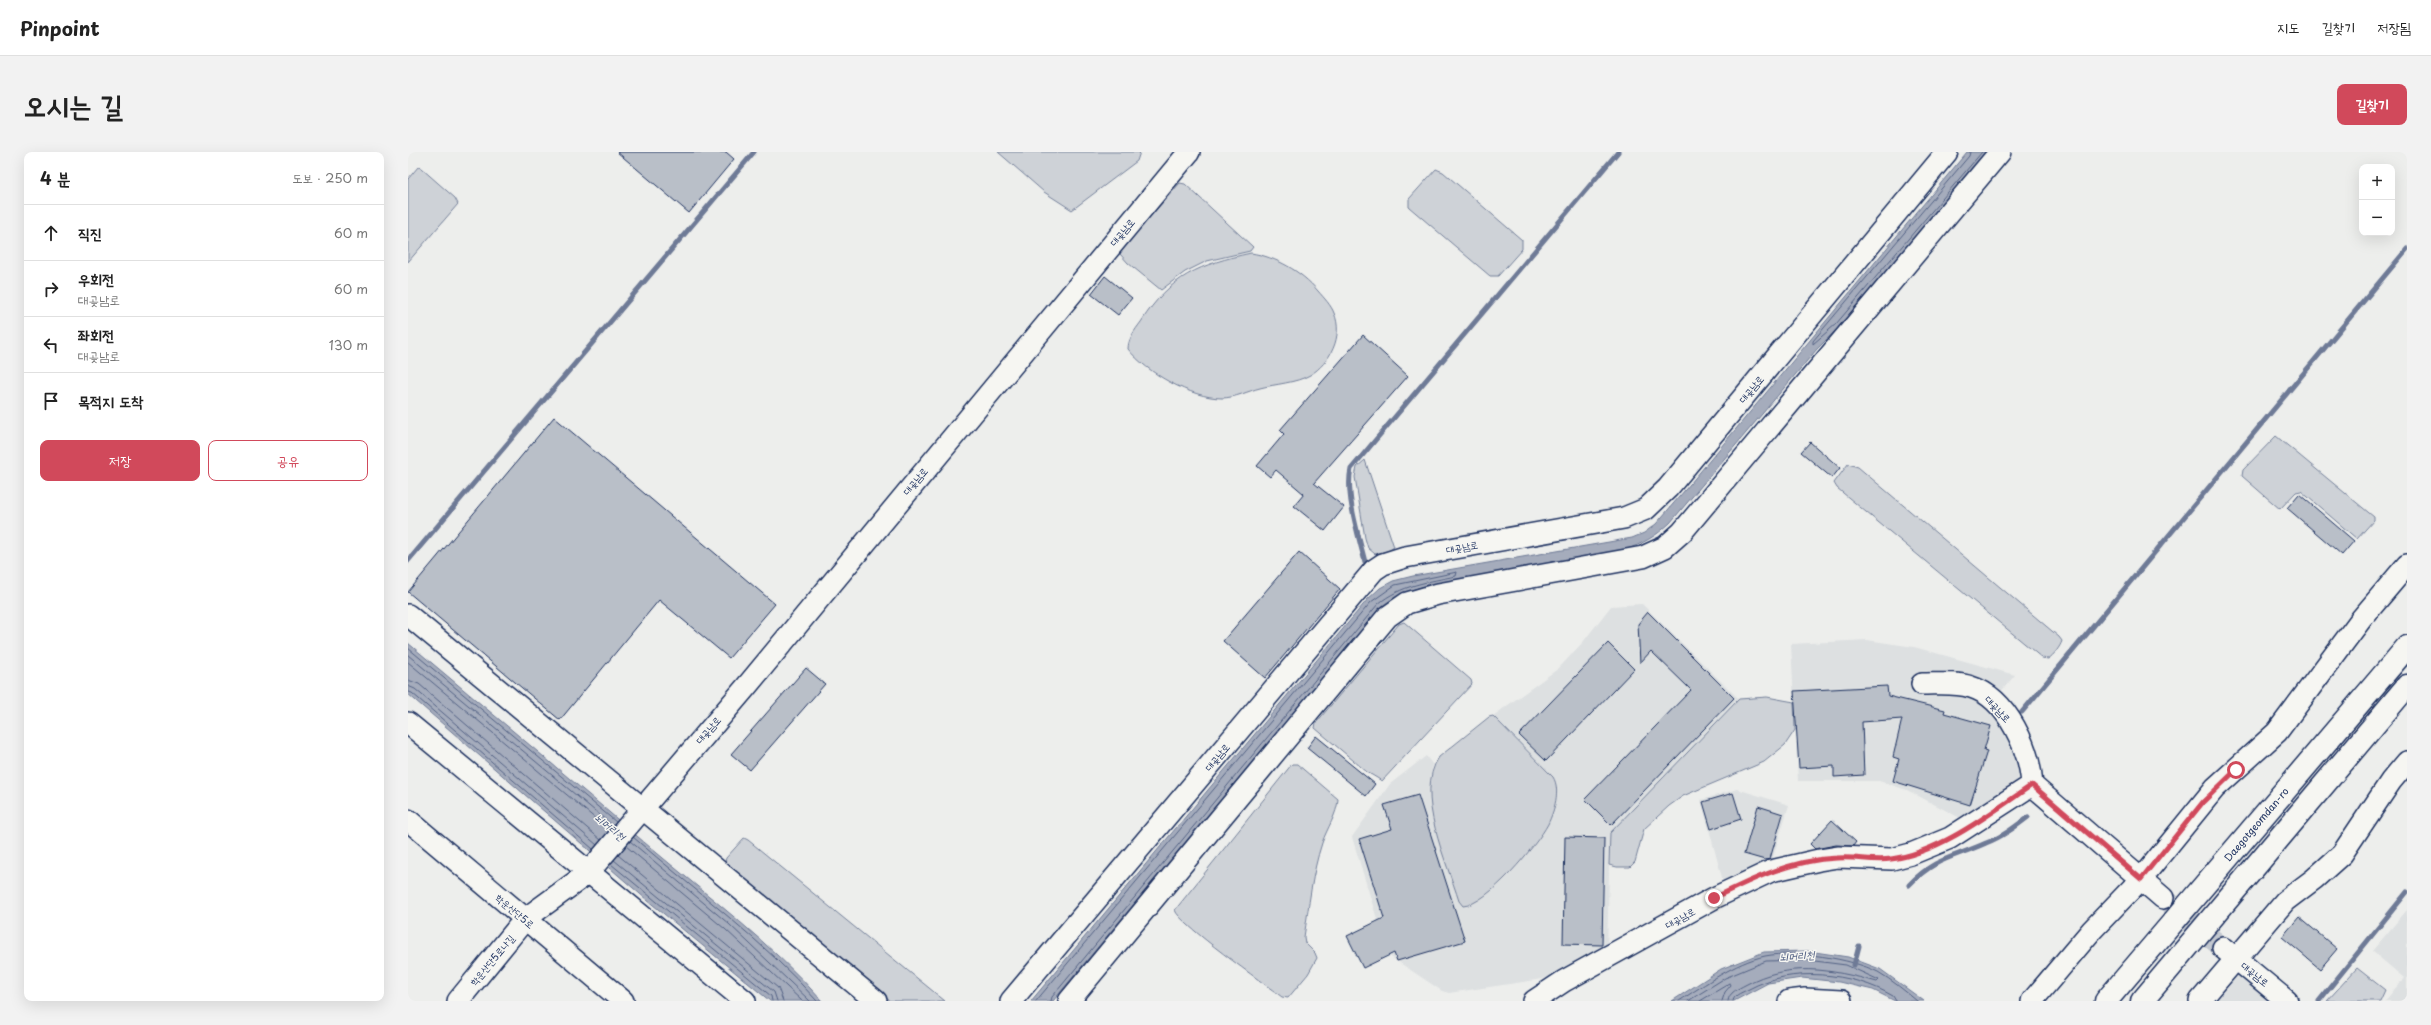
<!DOCTYPE html>
<html lang="ko">
<head>
<meta charset="utf-8">
<style>
	:root { --surface:#fff; --page:#f2f2f2; --text:#222; --muted:#767676; --line:#e0e0e0; --accent:#d1495b }
	body { margin:0; font-family:"Playpen Sans","Poor Story",sans-serif; background:var(--page); color:var(--text) }
	.controls { position:absolute; right:12px; top:12px; display:grid; overflow:hidden; border-radius:8px; box-shadow:0 4px 16px #0002 }
	.controls button { width:36px; height:36px; display:grid; place-items:center; padding:0; border:0; border-bottom:1px solid var(--line); background:var(--surface); color:var(--text); font:20px sans-serif }
	.stop { position:absolute; width:12px; height:12px; margin:-9px; border:3px solid #d1495b; border-radius:50%; background:#fff }
	.stop.end { background:#d1495b; border-color:#fff; box-shadow:0 1px 4px #0008 }
	.list { margin:0; padding:0; list-style:none }
	h2 { display:flex; justify-content:space-between; align-items:center; height:52px; margin:0; padding:0 16px; font-size:17px }
	h2 small { font-size:13px; font-weight:400; color:var(--muted) }
	.list li { display:grid; grid-template-columns:26px 1fr auto; gap:12px; align-items:center; box-sizing:border-box; height:56px; padding:0 16px; border-top:1px solid var(--line) }
	.list b { display:block; font-size:15px; white-space:nowrap }
	.list p { margin:0; font-size:13px; white-space:nowrap; color:var(--muted) }
	.list em { font-size:13px; font-style:normal; color:var(--muted) }
	.actions { display:flex; gap:8px; padding:12px 16px }
	.actions a { flex:1; padding:9px 0; border:1px solid var(--accent); border-radius:8px; text-align:center; font-size:14px; color:var(--accent) }
	.actions .main { background:var(--accent); color:#fff }
	.icon { flex:none; width:22px; height:22px; fill:none; stroke:currentColor; stroke-width:2; stroke-linecap:round; stroke-linejoin:round }
	.map { position:relative; flex:none; width:1999px; height:849px; overflow:hidden; border-radius:8px }
	header { display:flex; align-items:center; gap:24px; box-sizing:border-box; height:56px; padding:0 20px; background:var(--surface); border-bottom:1px solid var(--line) }
	header strong { font-size:19px }
	nav { display:flex; gap:22px; margin-inline-start:auto; font-size:14px }
	.intro { display:flex; align-items:center; justify-content:space-between; box-sizing:border-box; height:96px; padding:0 24px }
	h1 { margin:0; font-size:28px }
	.button { padding:10px 18px; border-radius:8px; background:var(--accent); color:#fff; font-size:14px; font-weight:700 }
	main { display:flex; gap:24px; padding:0 24px }
	aside { flex:1; background:var(--surface); border-radius:8px; box-shadow:0 4px 16px #0002 }
	.map>svg:first-child { display:block }
	.built { fill:#dde0e1 }
	.green { fill:#ced2d7; stroke:#74809a }
	.water { fill:#a5acbc; stroke:#6e7a96 }
	.lines { fill:none; stroke-linecap:round; stroke-linejoin:round }
	.shore { stroke:#526184; stroke-width:1 }
	.stream { stroke:#6e7a96; stroke-width:5 }
	.building { fill:#b9bfc8; stroke:#1b2f5e }
	.minor-tunnel { stroke:#c3c8d0; stroke-width:21; stroke-dasharray:21 10; stroke-linecap:butt }
	.minor-casing { stroke:#1b2f5e; stroke-width:24 }
	.major-casing { stroke:#1b2f5e; stroke-width:25 }
	.minor { stroke:#f6f6f2; stroke-width:21 }
	.major { stroke:#f6f6f2; stroke-width:22 }
	.route { stroke:#d1495b; stroke-width:5 }
	.labels { text-anchor:middle; stroke-width:3; stroke-linejoin:round; paint-order:stroke }
	.street-label { font-size:10px; fill:#1b2f5e; stroke:#f6f6f2 }
	.water-label { font-size:11px; font-style:italic; fill:#44547a; stroke:#f6f6f2 }
</style>
</head>
<body>
<header>
<strong>Pinpoint</strong>
<nav><a>지도</a><a>길찾기</a><a>저장됨</a></nav>
</header>
<div class="intro"><h1>오시는 길</h1><a class="button">길찾기</a></div>
<main>
<aside>
<h2>4 분<small>도보 · 250 m</small></h2>
<ul class="list">
<li><svg class="icon" aria-label="ahead" viewBox="0 0 24 24"><path d="M12 20V5M6 11l6-6 6 6"/></svg><div><b>직진</b></div><em>60 m</em></li>
<li><svg class="icon" aria-label="right" viewBox="0 0 24 24"><path d="M7 20v-9h11M14 6l5 5-5 5"/></svg><div><b>우회전</b><p>대곶남로</p></div><em>60 m</em></li>
<li><svg class="icon" aria-label="left" viewBox="0 0 24 24"><path d="M17 20v-9H6M10 6l-5 5 5 5"/></svg><div><b>좌회전</b><p>대곶남로</p></div><em>130 m</em></li>
<li><svg class="icon" aria-label="arrive" viewBox="0 0 24 24"><path d="M6 21V4h12l-3 4 3 4H6"/></svg><div><b>목적지 도착</b></div></li>
</ul>
<div class="actions"><a class="main">저장</a><a>공유</a></div>
</aside>
<div class="map">
<svg width="1999" height="849" viewBox="0 0 1999 849">
	<rect width="100%" height="100%" fill="#edeeec"/>
	<filter id="ink" filterUnits="userSpaceOnUse"><feTurbulence type="fractalNoise" baseFrequency=".025" numOctaves="2"/><feDisplacementMap in="SourceGraphic" scale="8" xChannelSelector="R" yChannelSelector="G"/><feConvolveMatrix kernelMatrix="1 2 1 2 8 2 1 2 1" color-interpolation-filters="sRGB"/></filter>
	<g filter="url(#ink)">
		<path class="built" d="M1234,452L1331,547L1202,681L1199,800L1160,820L1134,827L1041,841L1034,839L980,803L944,685L982,632L1018,604L1025,613L1022,630L1041,717L1051,749L1140,672L1149,638L1145,625L1085,564L1151,516L1175,490L1203,454Z
			M1459,488L1506,495L1607,523L1580,555L1591,565L1615,615L1605,640L1556,668L1499,638L1471,629H1390L1383,492Z
			M1329,637L1381,653L1363,712L1316,733L1293,648Z
			M1999,758V849H1977L1996,826L1964,799Z
			M1828,821L1835,822L1868,849H1804Z"/>
		<path class="green" d="M590,0H732L729,9L664,58L636,40Z
			M10,15L13,16L47,46L50,52L0,110V27Z
			M1028,17L1035,20L1114,88V97L1090,124H1082L1001,55V47Z
			M772,31L777,32L845,95L842,99L799,109L777,120L753,138L720,111L712,102L715,95Z
			M843,101C868,105 893,119 910,139C916,146 923,153 926,161C936,184 922,211 902,223C888,231 867,232 852,236C840,239 827,246 814,246C783,246 739,221 720,197C720,187 727,178 733,170C762,124 792,112 843,101Z
			M1868,284L1966,365V368L1949,387L1893,339L1888,340L1872,357L1834,324L1835,318Z
			M957,308L986,395L980,399L967,402L960,396L957,386L947,325L949,315Z
			M1440,312L1450,315L1651,485L1654,489C1652,495 1646,503 1640,507L1634,506L1429,336L1426,331Z
			M996,470L1063,528L1064,532L974,629L959,620L907,576L908,571L991,472Z
			M1359,545L1386,550L1387,578L1377,593L1356,610L1275,644L1261,654L1236,677L1227,710L1222,715H1209L1201,713L1202,681L1331,547Z
			M1085,564L1145,625C1153,638 1146,659 1140,672C1129,693 1079,753 1055,754L1051,749C1039,710 1006,642 1031,605L1081,565Z
			M884,612H889L930,647C929,663 919,676 914,691C904,721 901,754 896,785L897,791L907,801L909,806L900,822L880,846L874,845C857,832 771,772 767,758Z
			M336,686L340,688L537,849H482L472,841L319,714L317,710L318,706Z
			M1949,816L1977,838L1972,849H1919Z"/>
		<path class="water" d="M1559,0H1579L1431,175L1409,197L1262,371C1248,384 1235,392 1216,398C1166,410 1114,415 1064,425C1032,431 998,434 973,455L645,849H623L960,447L972,436L985,429L1005,424L1224,386L1236,381L1248,372L1277,338Z
			M0,491C81,559 163,627 243,696C301,745 364,792 414,849H362L239,748L0,542Z
			M1400,799L1440,805L1472,817L1516,849H1487L1465,838L1431,830L1394,826L1360,831L1326,849H1264L1313,817L1356,800Z"/>
		<g class="lines">
			<path class="shore" d="M1562,0L1561,4L1405,189V192L1428,172L1574,0
				M0,496L208,670
				M0,503L205,674
				M0,510L201,678
				M0,528L11,532L193,688
				M0,534L7,537L189,693
				M0,540L4,541L185,697
				M225,685C287,739 355,788 409,849
				M222,689L321,772L402,849
				M218,694L317,777L394,849
				M210,703L370,836L375,849
				M206,708L366,840L369,849
				M203,712L363,844L364,849
				M628,849L963,450L987,433L1049,420L1048,424C1020,430 993,433 970,452L644,845L643,849
				M1271,849C1298,832 1326,811 1357,804C1388,798 1442,806 1470,820C1484,828 1497,839 1509,849
				M1280,849L1317,826L1358,809L1399,808L1438,813L1471,828L1469,830C1422,817 1381,809 1337,833C1330,837 1321,840 1320,849
				M1292,849L1322,831L1323,833L1317,840L1314,849
				M1325,849C1326,842 1336,840 1341,837C1383,814 1444,820 1485,844L1488,849"/>
			<path class="stream" d="M0,409L346,0
				M957,410C951,385 937,342 943,317L1210,0
				M1614,560L1999,97
				M1501,733C1528,705 1545,706 1578,691C1594,685 1607,675 1620,665
				M1446,813L1451,794
				M1911,849L1999,740"/>
		</g>
		<path class="building" d="M209,0H318L326,7L281,61Z
			M697,124L724,146L710,163L683,142Z
			M955,183L1000,224L906,331L936,355L917,379L886,354L896,342L868,318L862,325L849,314L876,282L872,278Z
			M146,265L367,452L321,506L251,448L152,568L0,440Z
			M1402,290L1432,316L1424,326L1393,300Z
			M1891,342L1946,389L1934,403L1879,356Z
			M891,400L932,437L857,526L815,489Z
			M1240,460L1326,546L1203,673L1177,647L1283,538L1243,499L1232,511L1230,472Z
			M1200,491L1226,517L1138,609L1111,583Z
			M398,516L417,532L342,618L323,602Z
			M1479,534L1480,544L1537,558L1536,561L1583,574L1576,598L1579,599L1562,653L1485,629L1491,607L1485,605L1494,567L1454,570L1456,623L1426,625V614L1391,616L1386,539Z
			M908,584L967,632L958,644L899,596Z
			M1325,641L1333,667L1303,677L1295,650Z
			M1010,643L1057,789L989,809L986,801L955,816L939,784L976,766L951,687L984,677L976,653Z
			M1350,654L1375,662L1362,707L1357,708L1336,702Z
			M1424,668L1448,690L1445,694L1428,693L1407,697L1402,692Z
			M1157,685L1196,686L1194,793L1155,792Z
			M1891,765L1929,797L1912,817L1874,785Z"/>
		<g class="lines">
			<path class="minor-tunnel" d="M1755,746L1815,796"/>
			<defs>
				<path id="minor" d="M0,463L468,849
					M1514,532C1530,532 1548,530 1563,535C1600,546 1622,599 1624,633L1755,746
					M0,571L337,849
					M0,668L215,849
					M1815,796L1879,849
					M50,849L117,767L180,721L338,535L781,0
					M603,849L966,418L975,412L997,405L1216,366L1238,357L1260,336L1539,0
					M661,849L979,465L999,451L1030,442L1235,405L1257,395L1274,380L1592,0
					M1126,849L1156,829L1306,746L1363,719L1411,708L1430,705L1484,707L1503,702L1542,686L1624,633
					M1381,849L1397,847L1433,849
					M1624,849L1684,778L1733,727L1807,636L1869,580L1954,466L1999,413
					M1792,849L1877,749L1906,727L1934,702L1983,629L1999,610"/>
				<g id="major">
					<path id="s1" d="M1698,849L1999,495"/>
					<path d="M1734,849L1999,534"/>
				</g>
			</defs>
			<use href="#minor" class="minor-casing"/>
			<use href="#major" class="major-casing"/>
			<use href="#minor" class="minor"/>
			<use href="#major" class="major"/>
		</g>
	</g>
	<g class="lines" filter="url(#ink)">
		<path class="route" d="M1306,746C1346,726 1384,708 1429,706C1447,704 1465,710 1483,707C1532,701 1584,660 1624,633L1733,727L1795,650L1828,618"/>
	</g>
	<g class="labels">
		<g class="street-label">
			<text transform="translate(714 80) rotate(-50)" y="4">대곶남로</text>
			<text transform="translate(1343 237) rotate(-50)" y="4">대곶남로</text>
			<text transform="translate(507 329) rotate(-50)" y="4">대곶남로</text>
			<text transform="translate(1054 395) rotate(-10)" y="4">대곶남로</text>
			<text transform="translate(1590 557) rotate(47)" y="4">대곶남로</text>
			<text transform="translate(300 578) rotate(-49)" y="4">대곶남로</text>
			<text transform="translate(809 605) rotate(-50)" y="4">대곶남로</text>
			<text dy="4" stroke="none"><textPath href="#s1" startOffset="232">Daegotgeomdan-ro</textPath></text>
			<text transform="translate(107 759) rotate(40)" y="4">학운산단5로</text>
			<text transform="translate(1272 766) rotate(-29)" y="4">대곶남로</text>
			<text transform="translate(84 808) rotate(-50)" y="4">학운산단5로나길</text>
			<text transform="translate(1847 822) rotate(39)" y="4">대곶남로</text>
		</g>
		<g class="water-label">
			<text transform="translate(202 675) rotate(40)" y="4">뇌머리천</text>
			<text transform="translate(1389 804) rotate(-4)" y="4">뇌머리천</text>
		</g>
	</g>
</svg>
<div class="controls">
<button>+</button>
<button>−</button>
</div>
<div class="stop" style="left:1828px;top:618px"></div>
<div class="stop end" style="left:1306px;top:746px"></div>
</div>
</main>
</body>
</html>
